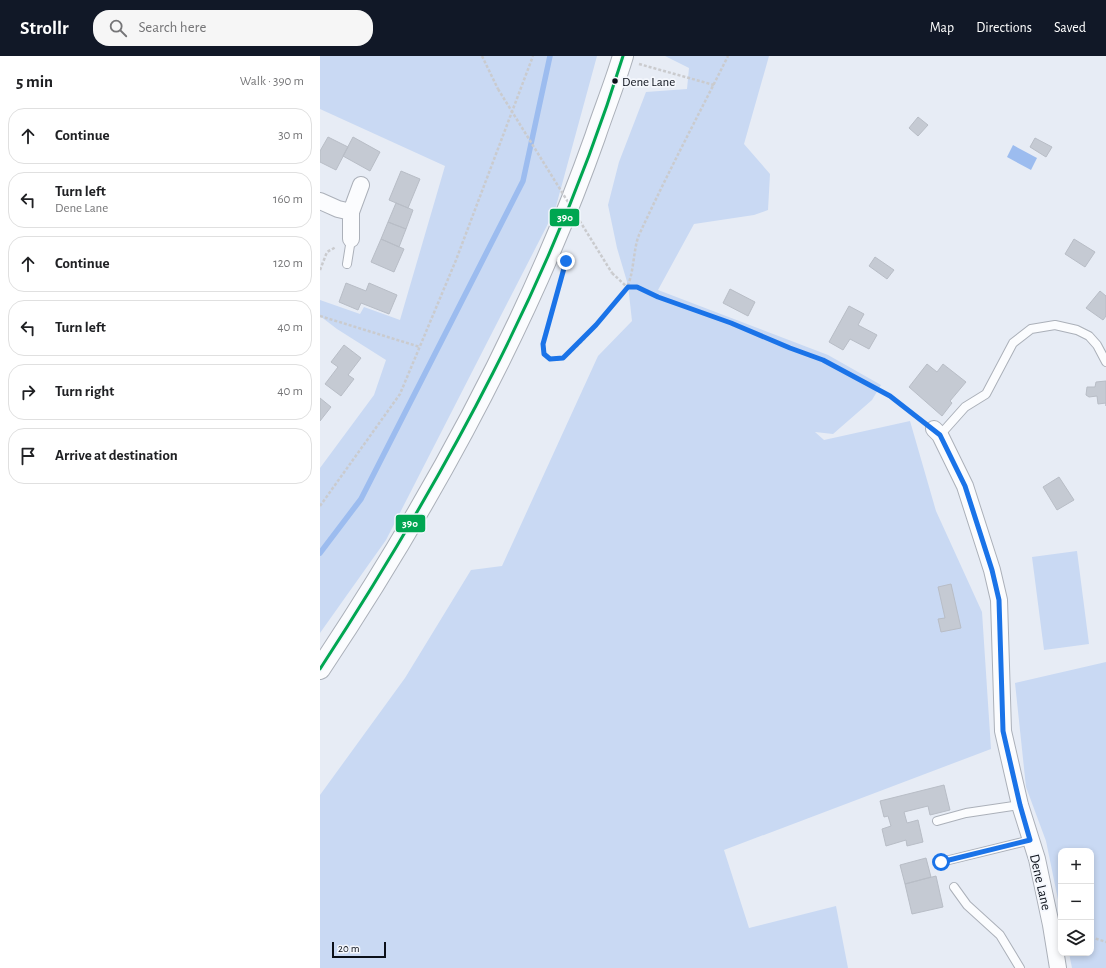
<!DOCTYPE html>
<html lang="en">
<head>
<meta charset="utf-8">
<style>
	:root { --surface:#fff; --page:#f6f6f6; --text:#202124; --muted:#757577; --line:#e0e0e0; --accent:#111827 }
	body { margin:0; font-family:"Alegreya Sans",sans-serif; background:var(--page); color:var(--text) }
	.controls { position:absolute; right:12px; bottom:12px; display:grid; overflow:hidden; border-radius:8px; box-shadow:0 2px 6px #0003 }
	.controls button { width:36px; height:36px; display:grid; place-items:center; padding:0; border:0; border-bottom:1px solid var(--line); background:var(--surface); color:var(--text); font:20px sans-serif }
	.scale { position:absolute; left:12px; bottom:10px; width:54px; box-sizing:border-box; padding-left:4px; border:2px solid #0b1019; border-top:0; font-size:11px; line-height:14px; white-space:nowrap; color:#0b1019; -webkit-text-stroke:3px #f4f7fd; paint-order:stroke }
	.stop { position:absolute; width:12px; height:12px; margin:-9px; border:3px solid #1a73e8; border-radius:50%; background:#fff }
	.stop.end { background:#1a73e8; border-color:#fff; box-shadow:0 1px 4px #0008 }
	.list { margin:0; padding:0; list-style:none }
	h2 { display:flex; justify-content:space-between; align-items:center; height:52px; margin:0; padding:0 16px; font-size:17px }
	h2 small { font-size:13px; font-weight:400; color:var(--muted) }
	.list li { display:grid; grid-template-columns:26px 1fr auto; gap:12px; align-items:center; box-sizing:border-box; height:56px; margin:0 8px 8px; padding:0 8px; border:1px solid var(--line); border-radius:16px }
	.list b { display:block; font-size:15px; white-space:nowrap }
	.list p { margin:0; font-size:13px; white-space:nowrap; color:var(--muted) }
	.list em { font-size:13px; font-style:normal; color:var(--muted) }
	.icon { flex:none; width:22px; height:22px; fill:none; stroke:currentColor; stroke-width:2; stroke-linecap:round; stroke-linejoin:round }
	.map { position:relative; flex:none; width:786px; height:912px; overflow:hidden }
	header { display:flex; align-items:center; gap:24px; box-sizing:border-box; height:56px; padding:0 20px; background:var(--accent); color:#fff }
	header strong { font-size:19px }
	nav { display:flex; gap:22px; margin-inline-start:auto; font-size:14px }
	.search { width:280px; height:36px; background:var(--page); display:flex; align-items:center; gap:10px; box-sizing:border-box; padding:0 14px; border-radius:16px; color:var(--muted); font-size:15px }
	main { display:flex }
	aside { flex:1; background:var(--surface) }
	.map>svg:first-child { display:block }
	.green { fill:#c9d9f3 }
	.water { fill:#9cbcef }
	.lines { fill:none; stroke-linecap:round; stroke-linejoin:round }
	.stream { stroke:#9cbcef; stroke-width:5.5 }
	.building { fill:#c5cad3; stroke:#b8bdc6 }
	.service-casing { stroke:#abb0b9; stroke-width:10 }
	.minor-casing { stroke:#abb0b9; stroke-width:18 }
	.tertiary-casing { stroke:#abb0b9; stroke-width:22 }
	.path { stroke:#cacbce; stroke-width:2.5; stroke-dasharray:3 2; stroke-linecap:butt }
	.service { stroke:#fbfcfe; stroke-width:8 }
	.minor { stroke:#fbfcfe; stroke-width:16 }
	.tertiary { stroke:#fbfcfe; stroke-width:20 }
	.path-bridge { stroke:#cacbce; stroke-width:2.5; stroke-dasharray:3 2; stroke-linecap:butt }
	.bus-1-casing { stroke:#f4f7fd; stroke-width:6 }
	.bus-1 { stroke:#00a651; stroke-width:3 }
	.route { stroke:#1a73e8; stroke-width:5 }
	.bus-dot { fill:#0b1019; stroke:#f4f7fd; stroke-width:1.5 }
	.labels { text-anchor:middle; stroke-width:3.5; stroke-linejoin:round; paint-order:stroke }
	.bus-label { font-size:13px; fill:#0b1019; stroke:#f4f7fd; text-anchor:start }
	.street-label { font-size:14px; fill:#0b1019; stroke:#f4f7fd }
	.line-badge { stroke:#f4f7fd; stroke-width:1.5 }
	.badge-label { font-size:11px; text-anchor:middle; font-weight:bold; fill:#fff }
</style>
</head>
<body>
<header>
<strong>Strollr</strong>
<div class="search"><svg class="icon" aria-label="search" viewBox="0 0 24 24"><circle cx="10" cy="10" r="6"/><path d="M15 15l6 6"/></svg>Search here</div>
<nav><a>Map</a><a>Directions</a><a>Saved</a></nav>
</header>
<main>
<aside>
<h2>5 min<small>Walk · 390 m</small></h2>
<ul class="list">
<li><svg class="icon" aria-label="ahead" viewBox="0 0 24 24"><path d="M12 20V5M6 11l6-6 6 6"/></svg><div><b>Continue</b></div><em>30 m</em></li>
<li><svg class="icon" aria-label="left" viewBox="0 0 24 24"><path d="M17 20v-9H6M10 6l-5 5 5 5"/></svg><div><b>Turn left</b><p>Dene Lane</p></div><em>160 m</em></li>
<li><svg class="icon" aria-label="ahead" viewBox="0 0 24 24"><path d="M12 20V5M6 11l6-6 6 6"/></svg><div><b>Continue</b></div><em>120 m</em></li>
<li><svg class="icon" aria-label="left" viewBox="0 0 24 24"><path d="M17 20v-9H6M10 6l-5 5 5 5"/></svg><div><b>Turn left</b></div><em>40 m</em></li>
<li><svg class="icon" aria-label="right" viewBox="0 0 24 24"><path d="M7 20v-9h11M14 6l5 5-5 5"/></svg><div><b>Turn right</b></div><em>40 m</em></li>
<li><svg class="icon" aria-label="arrive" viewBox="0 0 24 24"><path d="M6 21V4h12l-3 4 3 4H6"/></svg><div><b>Arrive at destination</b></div></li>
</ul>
</aside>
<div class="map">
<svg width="786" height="912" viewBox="0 0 786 912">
	<rect width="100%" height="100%" fill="#e7ecf5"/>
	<path class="green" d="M0,0H277L235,154L66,484L0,577V412L54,339L66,304L17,273L0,260V244L40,258L44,251L80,264L125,110L0,53Z
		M345,0H449L424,88L450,118L448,154L434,159L374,168L338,234L508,299L561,329L552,344L513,378L495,376L504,384L590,365L616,455L662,556L671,693L404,794L429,872L516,850L528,912H0V739L85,622L151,514L182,510L278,300L312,265L308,229L297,192L288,149L299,106L326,36L367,33L369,12Z
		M757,495L769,588L724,594L712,501Z
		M786,606V912H752L749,897H771V795H741V858L726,785L706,731L695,627Z"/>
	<path class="water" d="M693,89L717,102L711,114L687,101Z"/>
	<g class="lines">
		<path class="stream" d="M0,497L41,443L203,125L230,0"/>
	</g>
	<path class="building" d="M598,61L608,69L598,80L589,72Z
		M8,81L28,91L16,114L0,106V95Z
		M33,81L60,96L50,115L23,100Z
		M715,82L732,91L726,101L710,91Z
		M81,115L100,123L88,152L69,144Z
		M76,147L93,154L86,173L68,166Z
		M68,166L86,173L79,191L61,183Z
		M61,183L84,193L74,216L51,206Z
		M754,183L775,196L765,211L745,198Z
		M555,201L574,214L567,223L549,210Z
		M26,227L46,235L49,227L77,239L69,258L41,247L38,254L19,246Z
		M410,233L435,246L428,260L403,247Z
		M780,235L786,240V260L783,264L766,252Z
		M529,250L544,258L538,269L557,279L549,293L530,283L523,294L509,286Z
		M24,289L41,302L28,319L34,323L21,340L5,328L18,311L11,306Z
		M607,308L617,316L623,308L646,326L630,345L632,347L622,360L589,331Z
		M786,325V350V347L778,348L777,340L769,341L766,339L767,331H775L776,326Z
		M0,342L11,351L0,365Z
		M739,421L754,444L737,454L723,431Z
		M631,528L641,572L621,576L618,563L625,562L618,531Z
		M624,729L630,754L610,759L608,750L584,756L587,767L598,764L603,786L587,790L586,784L566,790L562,773L571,770L568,760L564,761L560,745Z
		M606,802L611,821L585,828L580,809Z
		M616,820L623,851L592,858L585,828Z"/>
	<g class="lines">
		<defs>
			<path id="service" d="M27,208L31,183
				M620,379L645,351L666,338L693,287L711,273L735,269L757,274L769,280L777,289L786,306
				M617,765L646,757L700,749
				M621,806L711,784
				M634,831L647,849L680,879L700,912"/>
			<path id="minor" d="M0,145L18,153L31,156V183
				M31,156L41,129
				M614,373L620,379L645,430L672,514L679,544L683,675L700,749L717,803L731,869L738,912"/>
			<path id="tertiary" d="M0,613C111,446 208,270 275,81C284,54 295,27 303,0"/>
		</defs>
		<use href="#service" class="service-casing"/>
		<use href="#minor" class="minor-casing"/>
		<use href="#tertiary" class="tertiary-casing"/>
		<path class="path" d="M162,0L178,33
			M319,8L394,29
			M0,214L7,196L16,191
			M292,217L307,231H317L338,241L411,267L470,292L503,304L569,340L601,363
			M242,219L223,288L226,301C232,304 238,305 243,302C257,294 296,247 306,232C314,221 313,193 319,179C347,118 378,60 408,0
			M0,260L100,291
			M0,450L80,338L136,204L213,0
			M771,881L786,886"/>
		<use href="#service" class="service"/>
		<use href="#minor" class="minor"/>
		<use href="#tertiary" class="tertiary"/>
		<path class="path-bridge" d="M178,33L292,217"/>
		<defs>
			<path id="bus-1" d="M0,613C125,421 235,220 303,0"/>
		</defs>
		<use href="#bus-1" class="bus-1-casing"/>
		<use href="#bus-1" class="bus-1"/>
	</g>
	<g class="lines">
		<path class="route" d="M246,205L223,288L224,298L230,303L243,302L276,269L308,231H317L338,241L411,267L470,292L503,304L570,340L620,379L645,430L672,514L679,544L683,675L700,749L710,784L621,806"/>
	</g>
	<circle class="bus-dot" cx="295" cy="25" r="3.5"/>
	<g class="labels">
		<g class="bus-label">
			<text x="302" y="30">Dene Lane</text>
		</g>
		<g class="street-label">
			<text transform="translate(721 826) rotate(77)" y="5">Dene Lane</text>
		</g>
	</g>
	<g class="line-badge">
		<rect x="229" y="152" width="31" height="19" rx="4" fill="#00a651"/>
		<rect x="75" y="458" width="31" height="19" rx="4" fill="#00a651"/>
	</g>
	<g class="badge-label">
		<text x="245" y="165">390</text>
		<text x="90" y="471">390</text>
	</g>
</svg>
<div class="controls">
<button>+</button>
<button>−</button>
<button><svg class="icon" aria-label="layers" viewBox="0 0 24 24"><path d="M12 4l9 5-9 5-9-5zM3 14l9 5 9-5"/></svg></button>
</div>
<div class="scale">20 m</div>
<div class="stop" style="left:621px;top:806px"></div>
<div class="stop end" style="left:246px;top:205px"></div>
</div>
</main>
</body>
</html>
